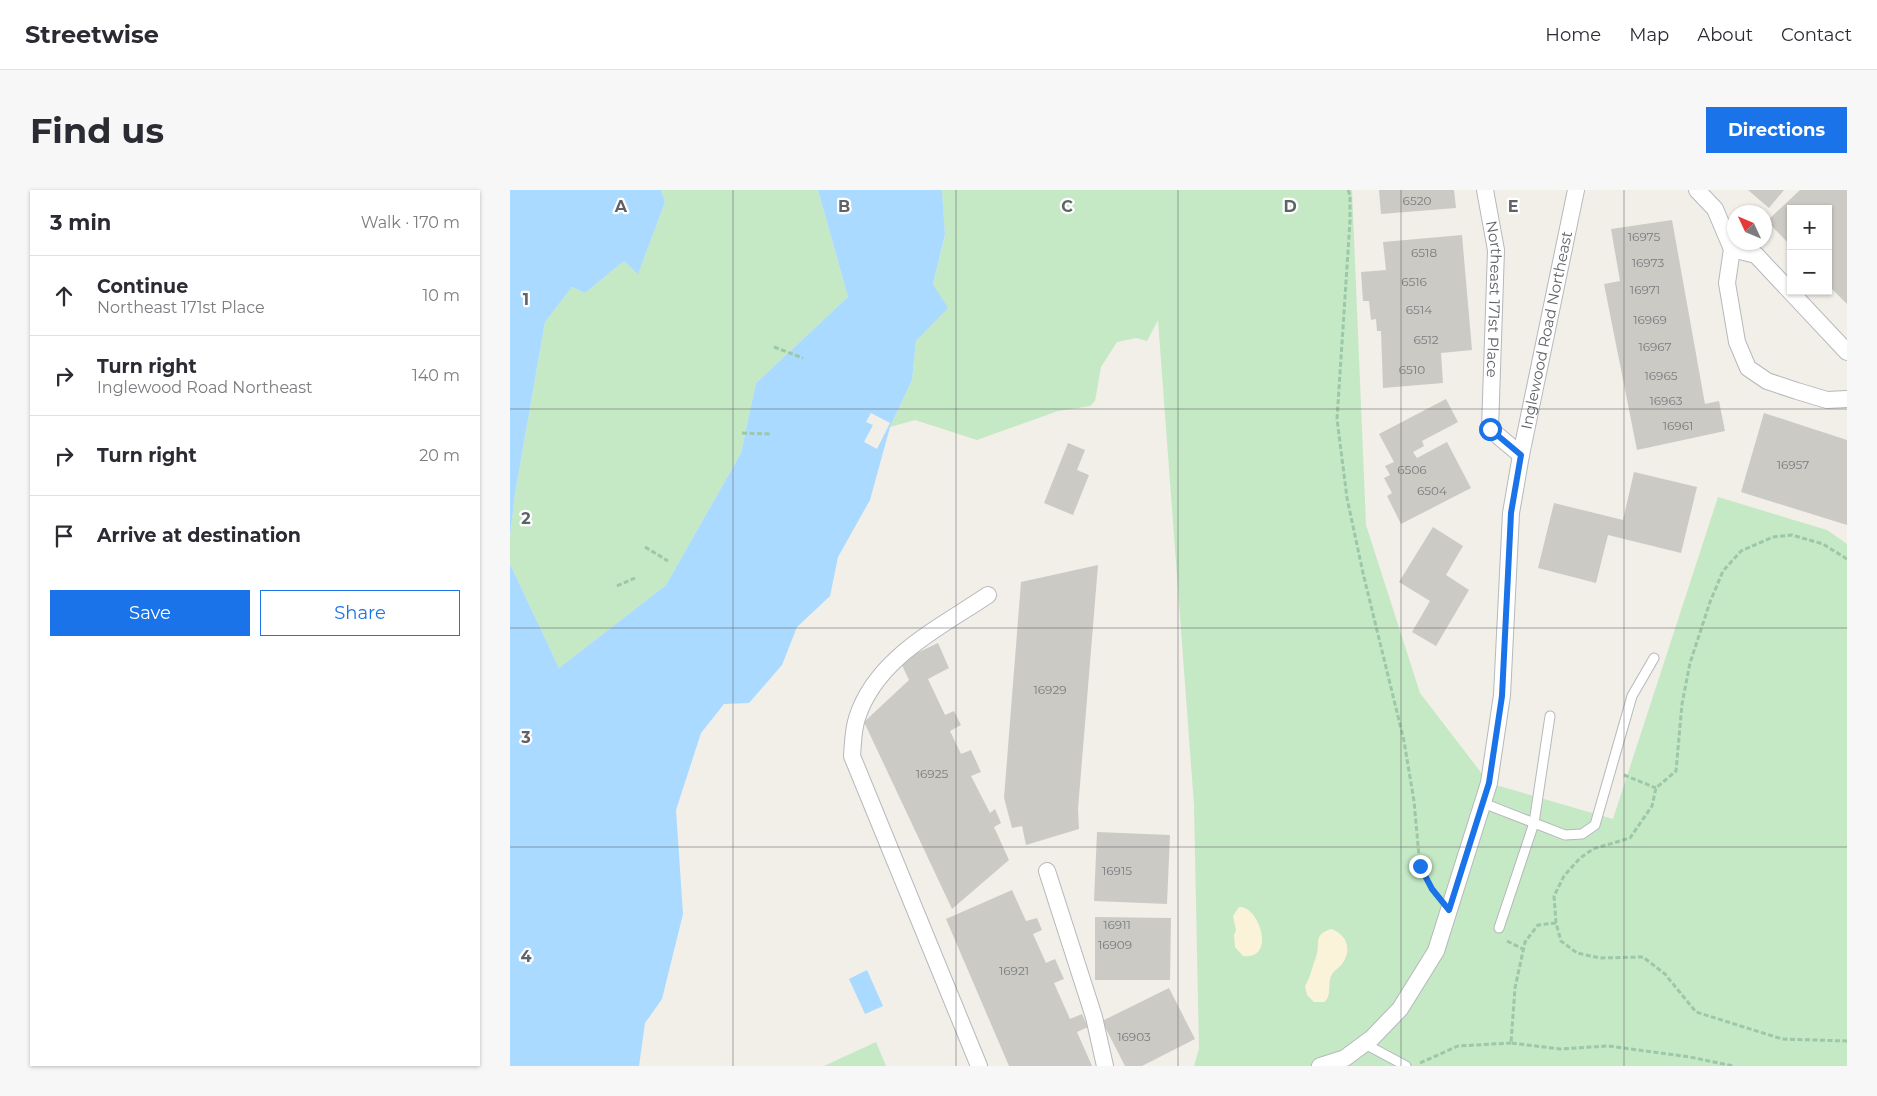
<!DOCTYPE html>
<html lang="en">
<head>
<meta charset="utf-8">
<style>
	:root { --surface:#fff; --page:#f7f7f7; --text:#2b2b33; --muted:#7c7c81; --line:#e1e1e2; --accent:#1a73e8 }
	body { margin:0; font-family:Montserrat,sans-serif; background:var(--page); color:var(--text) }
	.controls { position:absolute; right:15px; top:15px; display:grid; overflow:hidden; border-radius:0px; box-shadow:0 1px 4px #0004 }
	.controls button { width:45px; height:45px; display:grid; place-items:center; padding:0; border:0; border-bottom:1px solid var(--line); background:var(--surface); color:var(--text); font:25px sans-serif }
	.compass { position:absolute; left:1217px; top:15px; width:45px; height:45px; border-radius:50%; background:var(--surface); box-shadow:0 1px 4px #0004; rotate:314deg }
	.stop { position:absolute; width:15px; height:15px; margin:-11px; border:4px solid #1a73e8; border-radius:50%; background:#fff }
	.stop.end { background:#1a73e8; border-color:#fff; box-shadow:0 1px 5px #0008 }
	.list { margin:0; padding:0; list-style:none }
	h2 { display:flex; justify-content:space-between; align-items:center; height:65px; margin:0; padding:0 20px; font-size:21px }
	h2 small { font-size:16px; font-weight:400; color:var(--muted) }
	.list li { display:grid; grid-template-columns:32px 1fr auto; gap:15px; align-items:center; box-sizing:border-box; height:80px; padding:0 20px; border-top:1px solid var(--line) }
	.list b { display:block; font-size:19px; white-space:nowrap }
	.list p { margin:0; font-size:16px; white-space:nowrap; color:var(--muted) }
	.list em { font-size:16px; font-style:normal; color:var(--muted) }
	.actions { display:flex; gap:10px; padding:15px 20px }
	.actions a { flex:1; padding:11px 0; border:1px solid var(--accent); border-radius:0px; text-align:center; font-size:18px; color:var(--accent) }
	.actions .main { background:var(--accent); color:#fff }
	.icon { flex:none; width:28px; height:28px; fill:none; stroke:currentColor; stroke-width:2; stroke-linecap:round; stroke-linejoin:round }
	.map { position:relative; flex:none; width:1337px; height:876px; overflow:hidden; border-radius:0px }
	header { display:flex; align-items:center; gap:30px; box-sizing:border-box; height:70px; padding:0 25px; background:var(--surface); border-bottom:1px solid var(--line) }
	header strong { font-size:24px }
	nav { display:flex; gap:28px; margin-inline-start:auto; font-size:18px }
	.intro { display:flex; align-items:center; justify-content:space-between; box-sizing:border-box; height:120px; padding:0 30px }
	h1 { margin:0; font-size:35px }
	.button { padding:12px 22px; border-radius:0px; background:var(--accent); color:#fff; font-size:18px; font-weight:700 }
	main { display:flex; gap:30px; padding:0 30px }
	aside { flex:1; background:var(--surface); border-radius:0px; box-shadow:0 1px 4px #0004 }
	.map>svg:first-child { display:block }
	.green { fill:#c5e8c5 }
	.sand { fill:#fbf3d9 }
	.water { fill:#aadaff }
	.pier { fill:#f1efe8 }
	.building { fill:#cccac5 }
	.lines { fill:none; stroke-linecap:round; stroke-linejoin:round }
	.lane-casing { stroke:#b5b8bc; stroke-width:11 }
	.street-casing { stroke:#b5b8bc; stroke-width:18 }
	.path { stroke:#9cc7a9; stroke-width:3; stroke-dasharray:5 2.5; stroke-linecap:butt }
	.lane { stroke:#fff; stroke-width:9 }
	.street { stroke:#fff; stroke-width:16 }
	.route { stroke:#1a73e8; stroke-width:6 }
	.grid { fill:none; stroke:#5f6368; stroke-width:1; stroke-opacity:0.55 }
	.labels { text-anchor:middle; stroke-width:4.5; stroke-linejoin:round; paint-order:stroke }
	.number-label { font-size:12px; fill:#7a7d7f }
	.street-label { font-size:15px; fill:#5f6368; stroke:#fff }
	.grid-label { font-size:16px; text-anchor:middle; font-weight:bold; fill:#5f6368; stroke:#fff; stroke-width:4.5; stroke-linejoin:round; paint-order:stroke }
</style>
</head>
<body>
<header>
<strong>Streetwise</strong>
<nav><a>Home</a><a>Map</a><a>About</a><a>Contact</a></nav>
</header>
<div class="intro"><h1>Find us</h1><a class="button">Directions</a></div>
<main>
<aside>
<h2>3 min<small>Walk · 170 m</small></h2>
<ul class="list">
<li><svg class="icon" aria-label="ahead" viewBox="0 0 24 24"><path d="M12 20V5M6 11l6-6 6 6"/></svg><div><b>Continue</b><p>Northeast 171st Place</p></div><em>10 m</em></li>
<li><svg class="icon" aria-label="right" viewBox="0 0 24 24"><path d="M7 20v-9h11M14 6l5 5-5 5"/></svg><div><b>Turn right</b><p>Inglewood Road Northeast</p></div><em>140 m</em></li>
<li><svg class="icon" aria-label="right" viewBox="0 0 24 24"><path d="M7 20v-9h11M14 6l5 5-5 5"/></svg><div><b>Turn right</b></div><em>20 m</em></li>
<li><svg class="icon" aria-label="arrive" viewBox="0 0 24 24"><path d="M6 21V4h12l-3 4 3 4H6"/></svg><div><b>Arrive at destination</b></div></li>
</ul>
<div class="actions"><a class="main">Save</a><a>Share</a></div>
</aside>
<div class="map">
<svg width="1337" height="876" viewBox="0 0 1337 876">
	<rect width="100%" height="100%" fill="#f1efe8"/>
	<path class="green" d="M151,0H308L338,107L246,193L231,263L156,395L49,478L0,374V347L5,304L35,132L62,97L75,103L114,71L128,83L155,12Z
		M432,0H842L856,335L910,503L979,593L1103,629L1208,307L1317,340L1337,354V876H684L689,859L684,615L648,130L637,151L626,148L607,152L591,177L585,211L580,216L548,221L467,250L405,230L380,237L402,190L406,151L437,118L423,94L435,46Z
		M366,852L376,876H314Z"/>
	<path class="sand" d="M729,717C749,715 767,770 733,766L725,757L724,745L726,740L723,726Z
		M821,739C838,745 842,760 832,774C829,778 823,781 821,786C818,793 821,802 817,809L814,812H804L797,805L795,796C801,786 802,777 806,767C811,754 802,745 821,739Z"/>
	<path class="water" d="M0,0H151L155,12L128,84L114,71L75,103L62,97L35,132L5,304L0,347Z
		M308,0H432L435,45L423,94L438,118L406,151L402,190L380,237L360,310L328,367L320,406L287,437L272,475L239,513L214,514L191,543L166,620L173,724L152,809L135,833L129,876H0V374L49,478L156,395L231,263L246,193L338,107Z
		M357,780L373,816L355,824L339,789Z"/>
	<path class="pier" d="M361,223L380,233L367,259L354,252L363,235L356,232Z"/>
	<path class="building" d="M869,0H944L946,18L871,24Z
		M1238,0H1274L1259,18Z
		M1290,0H1337V114L1318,95V19H1281V56L1257,31Z
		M1162,30L1195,214L1209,211L1215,241L1127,260L1094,94L1110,91L1101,39Z
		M952,45L962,160L931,163L933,193L873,198L871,141H867L866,129L861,130L859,111H853L851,82L876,80L873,52Z
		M936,209L948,232L912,251L914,256L903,262L907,268L937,252L961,298L891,334L877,306L882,303L874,288L880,285L875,276L884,272L869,244Z
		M1254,223L1337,250V335L1231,302Z
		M558,253L575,260L567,280L579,285L563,325L534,313Z
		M1124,282L1187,297L1171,363L1098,345L1086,393L1028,378L1044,313L1113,330Z
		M923,337L953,356L936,385L959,400L926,456L902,442L920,411L889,392Z
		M588,375L568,619L569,639L516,655L512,636L502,638L494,608L511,392Z
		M428,453L439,478L418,489L435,525L444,521L451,535L440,541L451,564L461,560L471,582L461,586L480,623L485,619L491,633L484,637L499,670L442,719L354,532L399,490L390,471Z
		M587,642L660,645L657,714L584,711Z
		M502,700L516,731L527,728L532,740L523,744L536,773L545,769L554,789L544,793L560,829L572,824L578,837L567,842L582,876H499L436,729Z
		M585,727L661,728L660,790H585Z
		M659,798L685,849L632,876H615L592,831Z"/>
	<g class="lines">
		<defs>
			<path id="lane" d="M973,613L1055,645L1072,644L1085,635L1122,506L1144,468
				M989,738L1024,633L1040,526
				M855,854L896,876"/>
			<g id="street">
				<path id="s1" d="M975,0L986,60L980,239L1011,265"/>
				<path d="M1187,0L1205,19L1222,59L1246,65L1337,162"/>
				<path d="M1222,59L1217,93L1227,152L1238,178L1257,191L1287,201L1317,210L1337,209"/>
				<path d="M537,681L584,827L595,876"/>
				<path d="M469,876L342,566C343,554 343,540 347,528C366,468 429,438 478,405"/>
				<path id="s2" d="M810,876L835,868L862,848L890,819L926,761L979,593L992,505L1001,323L1011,265L1066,0"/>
			</g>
		</defs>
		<use href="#lane" class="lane-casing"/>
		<use href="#street" class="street-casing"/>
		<path class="path" d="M838,0L840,5V31L827,229L837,308L853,383L894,551L904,611L910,677L924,702
			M264,157L293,168
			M232,243L260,244
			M135,357L158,371
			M1337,369L1313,354L1282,345L1263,347L1231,361L1213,381L1200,412L1180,473L1172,514L1166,581L1146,598L1142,616L1120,648L1083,659L1070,668L1054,686L1044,706L1046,733L1051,751L1067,763L1090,768L1133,767L1155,784L1186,822L1272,849L1337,851
			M107,396L125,388
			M1114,585L1146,598
			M1046,733L1028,735L1015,752L1005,798L1001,853L1050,859L1098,856L1180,867L1223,876
			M997,751L1013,759
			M910,873L948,856L1001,853"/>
		<use href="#lane" class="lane"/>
		<use href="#street" class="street"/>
	</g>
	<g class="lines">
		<path class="route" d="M910,676L922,699L939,720L979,593L992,506L1001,323L1011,265L980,239"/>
	</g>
	<path class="grid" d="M223,0V876M446,0V876M668,0V876M891,0V876M1114,0V876M0,219H1337M0,438H1337M0,657H1337"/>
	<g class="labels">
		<g class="number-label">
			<text x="907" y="15">6520</text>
			<text x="1134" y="51">16975</text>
			<text x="914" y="67">6518</text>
			<text x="1138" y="77">16973</text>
			<text x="904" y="96">6516</text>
			<text x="1135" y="104">16971</text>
			<text x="909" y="124">6514</text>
			<text x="1140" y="134">16969</text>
			<text x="916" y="154">6512</text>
			<text x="1145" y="161">16967</text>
			<text x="902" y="184">6510</text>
			<text x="1151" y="190">16965</text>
			<text x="1156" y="215">16963</text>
			<text x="1168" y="240">16961</text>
			<text x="1283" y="279">16957</text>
			<text x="902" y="284">6506</text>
			<text x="922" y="305">6504</text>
			<text x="540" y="504">16929</text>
			<text x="422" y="588">16925</text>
			<text x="607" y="685">16915</text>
			<text x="607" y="739">16911</text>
			<text x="605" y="759">16909</text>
			<text x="504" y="785">16921</text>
			<text x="624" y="851">16903</text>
		</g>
		<g class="street-label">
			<text dy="5" stroke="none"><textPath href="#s1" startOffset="110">Northeast 171st Place</textPath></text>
			<text dy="5" stroke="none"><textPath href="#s2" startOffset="802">Inglewood Road Northeast</textPath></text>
		</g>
	</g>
	<g class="grid-label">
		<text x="111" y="22">A</text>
		<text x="334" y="22">B</text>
		<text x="557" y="22">C</text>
		<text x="780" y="22">D</text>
		<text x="1003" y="22">E</text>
		<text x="16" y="115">1</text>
		<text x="16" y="334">2</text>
		<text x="16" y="553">3</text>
		<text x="16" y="772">4</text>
	</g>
</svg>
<div class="controls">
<button>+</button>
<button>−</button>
</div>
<svg class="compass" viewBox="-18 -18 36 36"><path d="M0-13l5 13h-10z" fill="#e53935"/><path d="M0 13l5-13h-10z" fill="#7c7c81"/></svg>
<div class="stop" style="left:980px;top:239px"></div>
<div class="stop end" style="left:910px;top:676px"></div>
</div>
</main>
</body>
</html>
